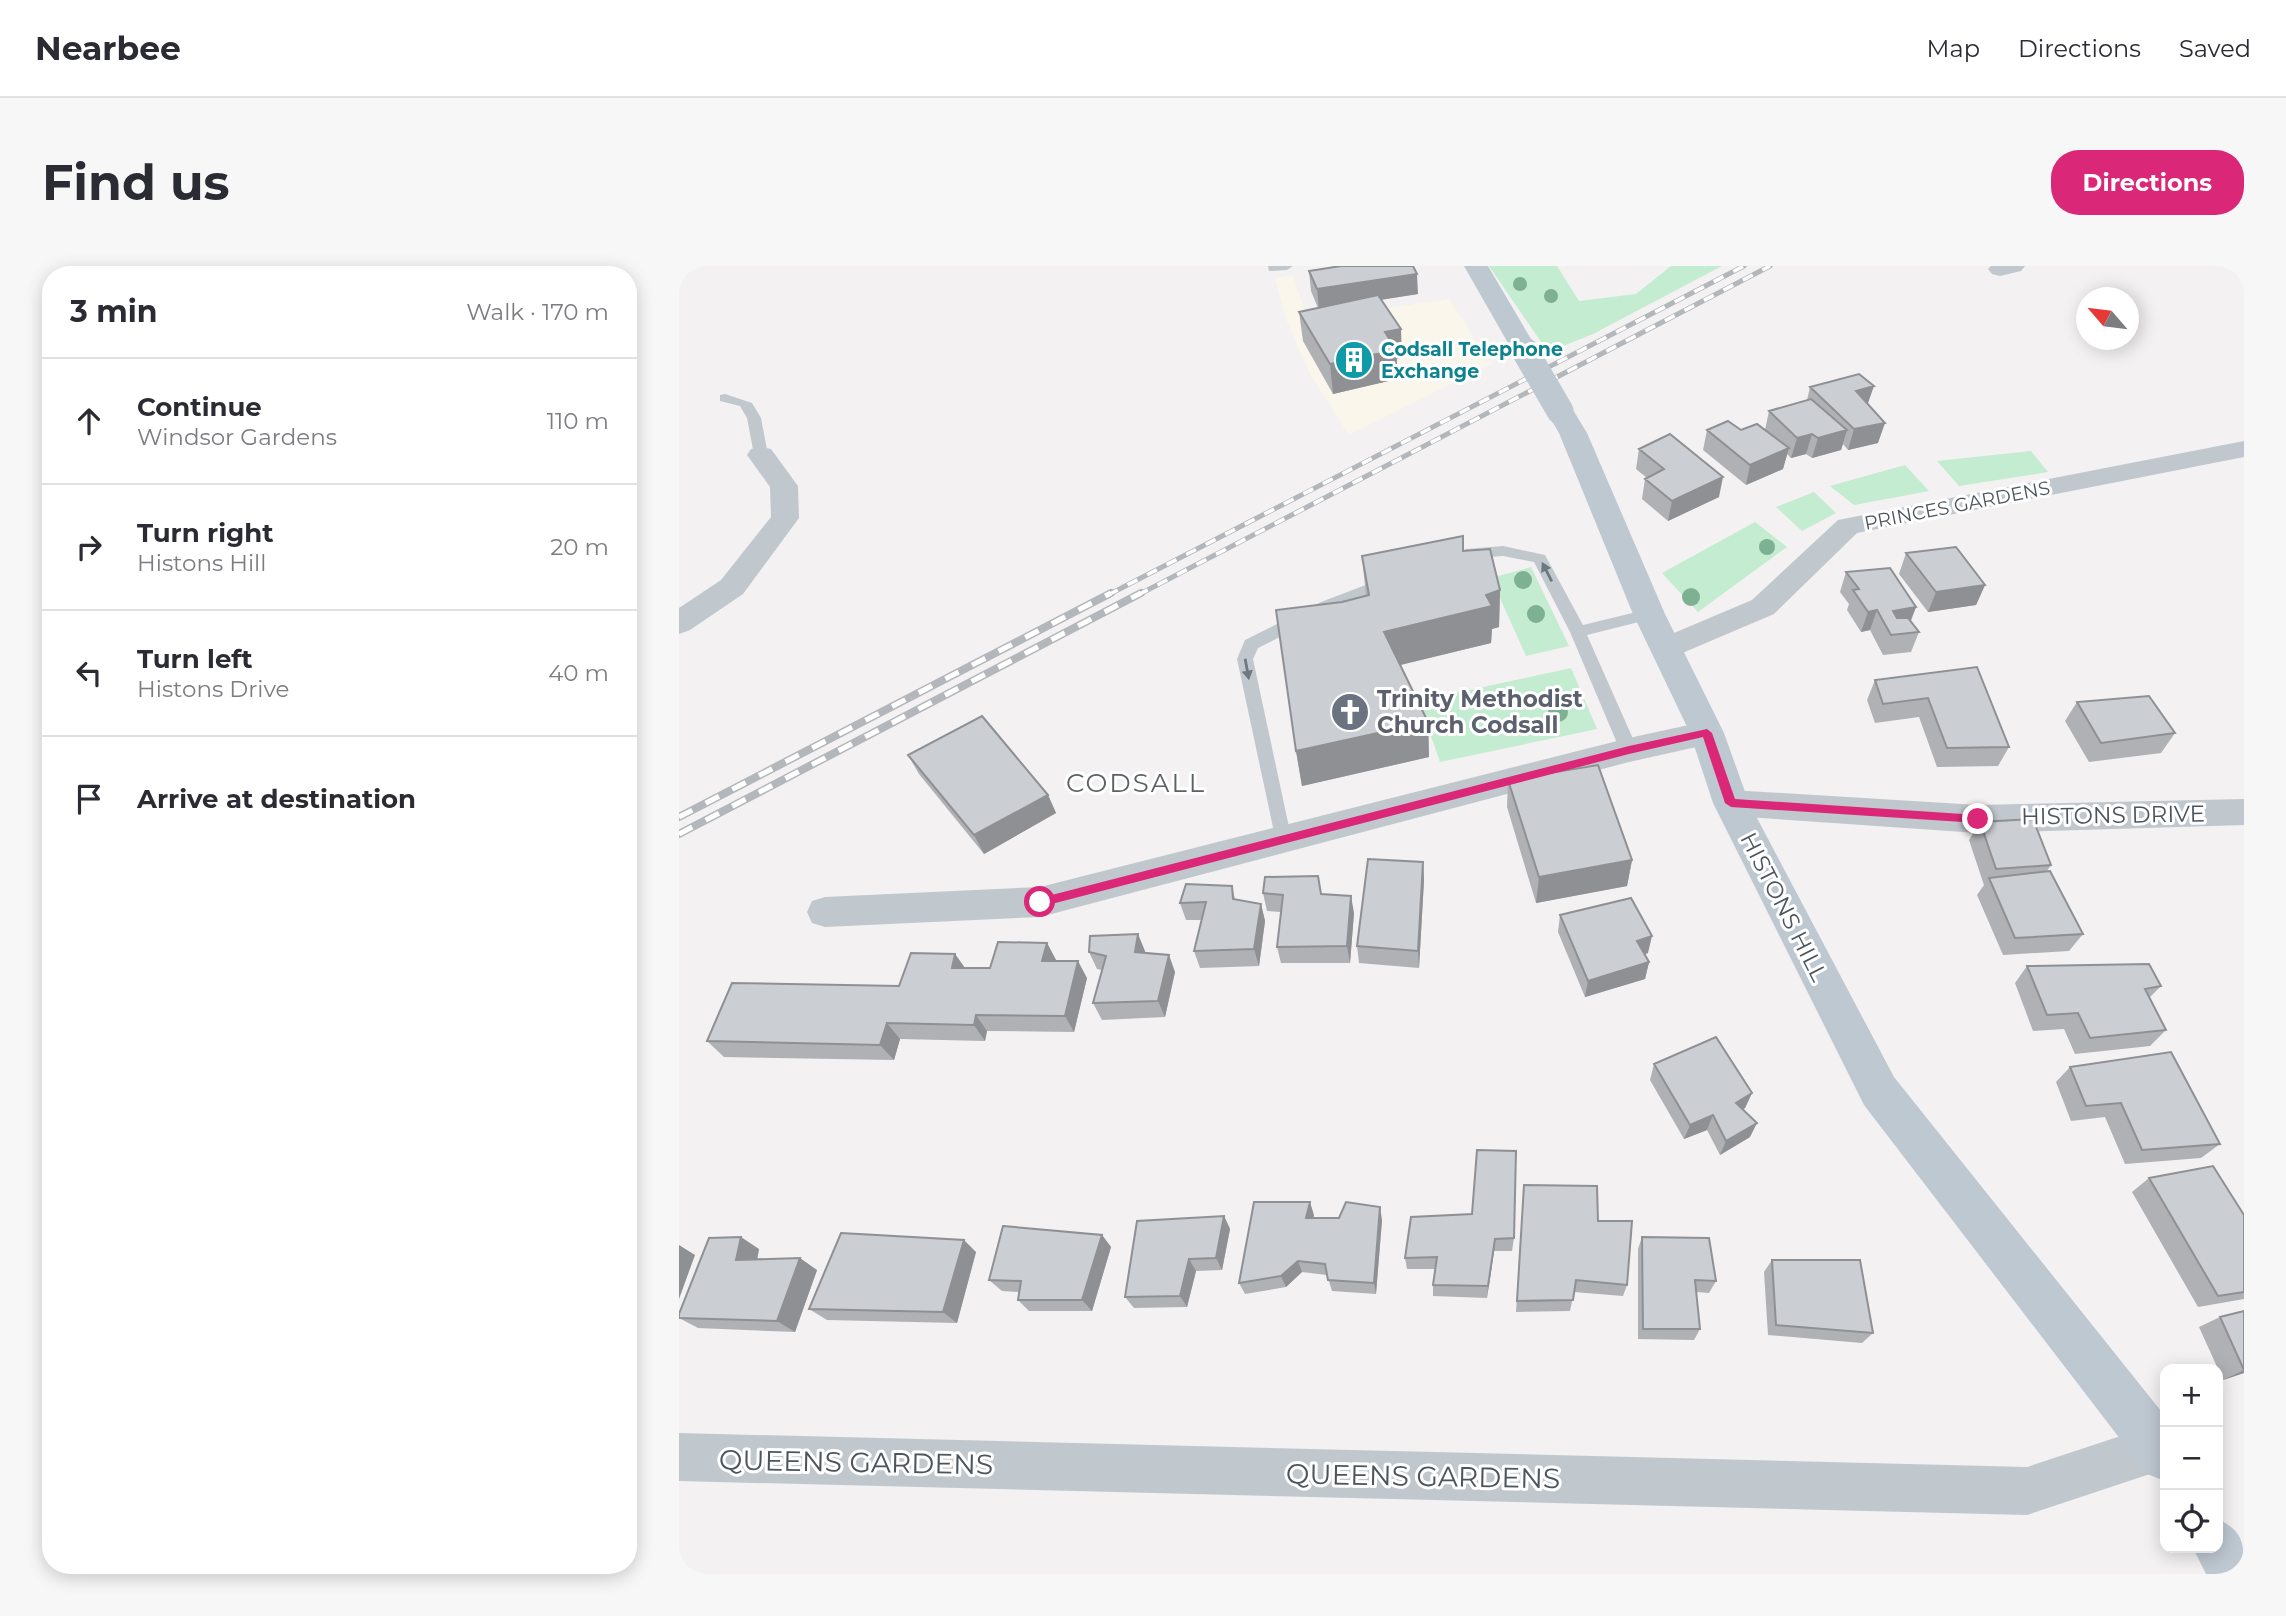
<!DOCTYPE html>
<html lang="en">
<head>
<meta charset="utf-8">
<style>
	:root { --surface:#fff; --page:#f7f7f7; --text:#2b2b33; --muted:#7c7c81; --line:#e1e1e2; --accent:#db2777 }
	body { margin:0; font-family:Montserrat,sans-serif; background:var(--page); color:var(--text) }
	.controls { position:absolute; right:21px; bottom:21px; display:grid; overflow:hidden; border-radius:14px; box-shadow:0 4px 18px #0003 }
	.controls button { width:63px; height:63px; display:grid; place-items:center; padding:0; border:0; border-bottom:2px solid var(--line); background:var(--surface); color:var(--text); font:35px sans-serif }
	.compass { position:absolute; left:1397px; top:21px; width:63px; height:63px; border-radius:50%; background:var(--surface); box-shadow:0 4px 18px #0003; rotate:298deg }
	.stop { position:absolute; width:21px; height:21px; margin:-16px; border:5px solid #db2777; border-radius:50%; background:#fff }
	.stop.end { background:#db2777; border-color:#fff; box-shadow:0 2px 7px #0008 }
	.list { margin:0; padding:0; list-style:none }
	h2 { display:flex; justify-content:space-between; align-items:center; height:91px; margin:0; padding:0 28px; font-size:30px }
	h2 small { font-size:23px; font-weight:400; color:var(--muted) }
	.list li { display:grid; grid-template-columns:46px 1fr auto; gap:21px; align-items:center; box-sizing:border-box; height:126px; padding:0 28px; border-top:2px solid var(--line) }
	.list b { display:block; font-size:26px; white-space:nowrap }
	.list p { margin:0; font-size:23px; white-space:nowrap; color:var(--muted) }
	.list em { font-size:23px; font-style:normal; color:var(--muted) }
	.icon { flex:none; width:38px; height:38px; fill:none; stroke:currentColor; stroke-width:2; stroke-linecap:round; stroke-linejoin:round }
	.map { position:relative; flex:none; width:1565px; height:1308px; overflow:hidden; border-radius:28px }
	header { display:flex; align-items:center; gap:42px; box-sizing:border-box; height:98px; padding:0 35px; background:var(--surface); border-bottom:2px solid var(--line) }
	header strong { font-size:33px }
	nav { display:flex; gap:38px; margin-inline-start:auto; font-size:24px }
	.intro { display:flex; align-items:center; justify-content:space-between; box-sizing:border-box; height:168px; padding:0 42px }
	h1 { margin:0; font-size:49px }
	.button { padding:18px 32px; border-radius:28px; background:var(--accent); color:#fff; font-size:24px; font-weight:700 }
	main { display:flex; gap:42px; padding:0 42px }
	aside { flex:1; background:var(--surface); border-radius:28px; box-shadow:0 4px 18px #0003 }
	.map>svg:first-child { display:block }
	.commercial { fill:#fbf6ec }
	.green { fill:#c3ecd1 }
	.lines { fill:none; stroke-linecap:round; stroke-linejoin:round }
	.lane { fill:#c0c8ce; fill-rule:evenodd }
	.street { fill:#c0c8ce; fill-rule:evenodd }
	.secondary { fill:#bec8d1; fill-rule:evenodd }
	.rail-far1-casing { stroke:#b3b6ba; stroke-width:5 }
	.rail-casing { stroke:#b3b6ba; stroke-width:8 }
	.rail-far1 { stroke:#fff; stroke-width:3.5; stroke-dasharray:11; stroke-linecap:butt }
	.rail { stroke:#fff; stroke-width:5; stroke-dasharray:15; stroke-linecap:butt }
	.secondary-bridge { stroke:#bec8d1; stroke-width:27 }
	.tree { fill:#7eb094 }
	.wall { fill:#afb1b5 }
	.shaded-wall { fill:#8e9094 }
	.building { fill:#cbced3; stroke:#8e9094; stroke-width:2 }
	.oneway { fill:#6d787f }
	.route { fill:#db2777 }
	.labels { text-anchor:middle; stroke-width:6; stroke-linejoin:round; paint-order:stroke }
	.far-culture-label { font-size:19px; font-weight:bold; fill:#0d838f; stroke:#fff; text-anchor:start }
	.far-street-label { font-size:19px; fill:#4a555d; stroke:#fff }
	.worship-label { font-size:23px; font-weight:bold; fill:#5b616d; stroke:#fff; text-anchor:start }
	.street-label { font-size:23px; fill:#4a555d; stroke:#fff }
	.quarter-label { font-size:26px; letter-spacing:2px; fill:#5d6165; stroke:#fff }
	.near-street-label { font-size:28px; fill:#4a555d; stroke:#fff }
</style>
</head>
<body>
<header>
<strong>Nearbee</strong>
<nav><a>Map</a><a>Directions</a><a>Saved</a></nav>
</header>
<div class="intro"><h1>Find us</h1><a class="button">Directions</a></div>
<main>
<aside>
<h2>3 min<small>Walk · 170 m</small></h2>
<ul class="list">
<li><svg class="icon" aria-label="ahead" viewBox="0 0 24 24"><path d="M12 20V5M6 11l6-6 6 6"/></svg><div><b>Continue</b><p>Windsor Gardens</p></div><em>110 m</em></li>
<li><svg class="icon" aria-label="right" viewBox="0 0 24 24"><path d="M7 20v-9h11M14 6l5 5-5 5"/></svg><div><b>Turn right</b><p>Histons Hill</p></div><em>20 m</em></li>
<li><svg class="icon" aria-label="left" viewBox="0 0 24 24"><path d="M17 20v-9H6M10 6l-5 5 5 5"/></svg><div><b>Turn left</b><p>Histons Drive</p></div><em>40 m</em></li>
<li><svg class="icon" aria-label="arrive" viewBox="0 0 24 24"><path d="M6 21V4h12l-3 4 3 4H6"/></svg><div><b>Arrive at destination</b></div></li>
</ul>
</aside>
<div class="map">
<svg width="1565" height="1308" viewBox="0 0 1565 1308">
	<rect width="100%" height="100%" fill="#f3f1f1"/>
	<path class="commercial" d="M614,9L625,43L639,53L770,33L812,98L670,169L630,106L607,53L596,12Z"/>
	<path class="green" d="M810,0H878L900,35L957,28L992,0H1043L914,68L869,86Z
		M1352,185L1369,206L1280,220L1258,195Z
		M1226,199L1250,225L1175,239L1151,220Z
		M1135,226L1157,247L1123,265L1097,241Z
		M1076,256L1108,281L1019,346L983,307Z
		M852,301L890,380L847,390L812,312Z
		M892,402L918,463L761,496L740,435Z"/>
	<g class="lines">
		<path class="lane" d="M589,0H614L608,4L590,5Z
			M46,128L73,137L82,152L89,189L87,192L82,193L75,189L68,152L61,140L41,135V129Z
			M824,280L866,289L904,359L970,343L976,344L978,348L976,352L908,369L959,484L956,489H944L941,484L891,366L855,296L824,290L787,293L779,288L787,283Z
			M710,310L718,315L715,319L654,344L579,382L574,393L613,575L610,580L604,582L598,580L558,393L566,374L642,336Z"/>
		<path class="street" d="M1312,0H1346L1342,5L1321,10L1313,8L1309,3Z
			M1565,175V191L1178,267L1095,348L987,394L976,391L971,383L976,375L1073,334L1159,254Z
			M82,181L92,183L119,220L120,252L64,328L11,364L0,368V342L42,314L92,251L91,221L68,189L72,183Z
			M1028,455L1040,458L1044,467L1040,476L950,496L361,651L146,661L133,657L128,646L133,635L146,631L361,621L950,472Z
			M1052,524L1299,539L1565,533V559L1299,567L1052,550L1040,546L1035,537L1040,528Z
			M1481,1157L1486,1159V1203L1348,1249L0,1215V1167L1348,1201Z"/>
		<path class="secondary" d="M785,0H809L859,85L855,91L846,93L837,91Z
			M881,137L891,139L908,167L986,348L1045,467L1070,537L1215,811L1486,1150V1215L1468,1208L1185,839L1034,537L1011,467L954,348L880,167L867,145L871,139Z
			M1539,1253C1565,1266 1565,1277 1565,1308H1527L1514,1282H1539Z"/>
		<defs>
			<path id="rail-far1" d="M429,329L1065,0
				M459,329L1091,0"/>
			<path id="rail" d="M0,551L432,327
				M0,568L462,327"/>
		</defs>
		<use href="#rail-far1" class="rail-far1-casing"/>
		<use href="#rail" class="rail-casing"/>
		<use href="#rail-far1" class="rail-far1"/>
		<use href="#rail" class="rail"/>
		<path class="secondary-bridge" d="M846,85L881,145"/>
	</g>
	<g class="tree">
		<circle cx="841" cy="18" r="7"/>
		<circle cx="872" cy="30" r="7"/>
		<circle cx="1088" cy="281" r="8"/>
		<circle cx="844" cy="314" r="9"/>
		<circle cx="1012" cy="331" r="9"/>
		<circle cx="857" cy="348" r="9"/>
		<circle cx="879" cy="446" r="10"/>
	</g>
	<path class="wall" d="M630,5L739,28L702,34L723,92L718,93V113L654,128L624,75L620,46L639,42L632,25Z
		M1131,121L1189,138L1199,177L1169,184L1164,178L1162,184L1133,192L1127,188L1112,192L1108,188L1104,203L1067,219L1024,184L1028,164H1086L1090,145L1128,134Z
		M960,183L1040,231L989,255L963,233L966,213L968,212L957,203Z
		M784,285L821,324L820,361L813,363L812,377L722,399L749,456L750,491L623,520L617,485L663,336L687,330L683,290Z
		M1227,287L1306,319L1297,339L1249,346L1220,308Z
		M1167,306L1237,341L1232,355L1240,366L1232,386L1204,389L1191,364L1182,366L1168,344L1170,338L1161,326Z
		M1298,401L1330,481L1319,500L1258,501L1240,451L1196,457L1188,434L1196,414Z
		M1398,436L1496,467L1482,487L1410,496L1386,455Z
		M229,489L369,529L377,547L305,588L240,508Z
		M829,514L953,594L948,620L857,637L828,541Z
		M1301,556L1372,599L1368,605L1404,668L1390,685L1324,689L1298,629L1305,619L1290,574Z
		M744,596L745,614L740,702L680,697L678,680Z
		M553,620L556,633L582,638L586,655L580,700L521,702L515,685L523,654H507L501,637Z
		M584,627L642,628L675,647L671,697H602L598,681L602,646L588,645Z
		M881,649L969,687L965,689L970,696L966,713L906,731L879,666Z
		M368,677L377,694V695L408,712L395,766L308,765L306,775L221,773L215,794L45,791L28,775L220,720L276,688L286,702H311Z
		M466,685V687L496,706L486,751L423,754L414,737L423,704L418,703L410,686Z
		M1348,700L1482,720L1470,732L1487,764L1471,780L1396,788L1385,763L1354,765L1336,717Z
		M975,798L1073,827L1066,842L1064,844L1071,871L1041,889L1028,864L1005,873L971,814Z
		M1391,801L1541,878L1522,892L1446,898L1426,851L1392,855L1377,816Z
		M1470,912L1565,949V1033L1519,1041L1453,926Z
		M845,919L948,1019L944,1030L895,1026L891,1045L837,1046Z
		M635,949L634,952L703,954L697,1028L653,1025L648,1009L623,1006L607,1021L566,1028L560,1017Z
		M545,950L551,963L543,1004L517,1005L508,1041L455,1042L446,1031Z
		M732,951L835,972L833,985H815L808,1032L754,1030V1019L756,1003H728L726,992Z
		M423,969L432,981L413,1045H350L339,1034L340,1026L323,1025L310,1014Z
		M963,971L1037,1015L1030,1027L1017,1026L1021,1063L1015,1074L959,1073V983Z
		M80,983L78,993L138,1004L116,1066L19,1062L0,1052V1048Z
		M297,986L278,1057L148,1054L130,1043Z
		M1093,994L1194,1067L1183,1077L1089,1069L1085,1006Z
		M1565,1045V1107L1544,1114L1520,1061L1541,1051Z"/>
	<path class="shaded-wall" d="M738,8L739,28L640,43L638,23Z
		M722,63L723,92L718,93V113L654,128L651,98L706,66Z
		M1195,120L1188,140L1177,125Z
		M1206,157L1199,177L1169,184L1175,163Z
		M1168,164L1162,184L1133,192L1139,172Z
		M1133,168L1127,188L1112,192L1118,172Z
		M1110,182L1104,203L1067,219L1071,199Z
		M1044,211L1040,231L989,255L993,235Z
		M1306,319L1297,339L1249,346L1257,326Z
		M821,324L820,361L813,363L812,377L708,402L705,366Z
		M1237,341L1229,361L1209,364L1214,345Z
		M1198,344L1191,364L1182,366L1189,346Z
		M749,456L750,491L623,520L617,485Z
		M369,529L377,547L305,588L295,569Z
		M953,594L948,620L857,637L860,611Z
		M744,596L745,614L740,702L739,685Z
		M672,630L675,647L671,697L668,680Z
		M582,638L586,655L580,700L575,683Z
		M459,668L466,685L463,703L456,686Z
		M973,670L969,687L954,692L958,675Z
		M368,677L377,694L373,712L363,695Z
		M276,688L288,705L273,702Z
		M490,689L496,706L486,751L479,735Z
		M399,695L408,712L395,766L386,750Z
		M970,696L966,713L906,731L909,715Z
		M297,749L308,765L306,775L295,759Z
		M208,757L221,773L215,794L201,779Z
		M1073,827L1066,842L1050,851L1057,837Z
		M1034,849L1028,864L1005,873L1011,859Z
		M1078,857L1071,871L1041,889L1047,875Z
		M631,936L635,949L631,965L627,952Z
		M701,941L703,954L697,1028L695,1017Z
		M545,950L551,963L543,1004L537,992Z
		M423,969L432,981L413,1045L403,1034Z
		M62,971L80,983L76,1006L57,994Z
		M816,973L815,985L808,1032L809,1020Z
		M285,974L297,986L278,1057L264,1046Z
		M0,979L16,989L0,1033Z
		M121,992L138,1004L116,1066L98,1055Z
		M510,993L517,1005L508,1041L501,1030Z
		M619,995L623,1006L607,1021L602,1010Z
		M1565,1104V1107L1544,1114Z"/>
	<path class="building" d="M662,0H734L738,8L638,23L630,5Z
		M699,29L722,63L706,66L717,84L651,98L620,46Z
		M1180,108L1195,120L1177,125L1206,157L1175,163L1131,121Z
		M1132,133L1168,164L1139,172L1133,168L1118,172L1090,145Z
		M1049,155L1062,164L1078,158L1110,182L1071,199L1028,164Z
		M991,168L1044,211L993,235L966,213L985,203L960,183Z
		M784,270V285L811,283L821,324L807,329L813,340L705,366L749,456L617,485L597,344L663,336L690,329L683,290Z
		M1277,281L1306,319L1257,326L1227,287Z
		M1211,302L1237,341L1214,345L1218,352H1229L1240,366L1212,369L1198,344L1189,346L1174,324L1180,323L1167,306Z
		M1298,401L1330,481L1268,482L1249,432L1204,438L1196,414Z
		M1470,430L1496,467L1422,477L1398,436Z
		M303,450L369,529L295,569L229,489Z
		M919,499L953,594L860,611L829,514Z
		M1354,553L1372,599L1317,603L1301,556Z
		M689,593L744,596L739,685L678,680Z
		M1371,605L1404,668L1336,672L1310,612Z
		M639,610L642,628L672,630L668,680L598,681L604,629L584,627L586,611Z
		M507,618L553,620L554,633L582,638L575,683L515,685L527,636L501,637Z
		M952,632L973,670L958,675L970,696L909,715L881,649Z
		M459,668L456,686L490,689L479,735L414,737L427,690L410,686L411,670Z
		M319,676L368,677L363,695H399L386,750L297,749L295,759L208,757L201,779L28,775L53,717L220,720L232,687L276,688L273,702H311Z
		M1470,698L1482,720L1466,723L1487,764L1411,772L1399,747L1368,749L1348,700Z
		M1037,771L1073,827L1057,837L1078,857L1047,875L1034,849L1011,859L975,798Z
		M1492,786L1541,878L1463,884L1442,837L1407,840L1391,801Z
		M798,884L837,885L835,972L816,973L809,1020L754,1019L758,991L726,992L732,951L793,948Z
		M1534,900L1565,949V1026L1539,1030L1470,912Z
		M845,919L918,920L919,955H953L948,1019L897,1014L894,1034L838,1035Z
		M575,936H631L627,952H660L667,936L701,941L695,1017L649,1014L646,998L619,995L602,1010L560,1017Z
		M545,950L537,992L510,993L501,1030L446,1031L458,955Z
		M324,960L423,969L403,1034H339L342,1015L310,1014Z
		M162,967L285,974L264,1046L130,1043Z
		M62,971L57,994L121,992L98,1055L0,1052V1048L30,972Z
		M963,971L1030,972L1037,1015L1016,1014L1021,1063H964Z
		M1093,994H1181L1194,1067L1097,1059Z
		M1565,1045V1104L1541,1051Z"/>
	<defs><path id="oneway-solid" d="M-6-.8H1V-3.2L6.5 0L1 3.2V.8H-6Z" transform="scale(1.75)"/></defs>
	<g class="oneway">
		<use href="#oneway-solid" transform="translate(868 306) rotate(-117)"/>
		<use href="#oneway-solid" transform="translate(568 403) rotate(80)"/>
	</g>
	<path class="route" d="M1028,463L1033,467L1056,533L1299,549L1305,553L1299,557L1052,541L1046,537L1024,471L950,488L361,641L355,636L361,632L950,480Z"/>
	<defs>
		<symbol id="building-disc" viewBox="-11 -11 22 22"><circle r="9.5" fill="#0f9aa8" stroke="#fff"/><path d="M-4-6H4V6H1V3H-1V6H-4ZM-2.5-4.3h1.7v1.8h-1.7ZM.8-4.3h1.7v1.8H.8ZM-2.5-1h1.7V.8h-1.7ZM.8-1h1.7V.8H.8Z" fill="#fff"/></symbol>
		<symbol id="church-disc" viewBox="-11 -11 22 22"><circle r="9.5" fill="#6b7280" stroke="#fff"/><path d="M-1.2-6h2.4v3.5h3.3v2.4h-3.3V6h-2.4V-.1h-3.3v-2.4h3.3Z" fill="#fff"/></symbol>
	</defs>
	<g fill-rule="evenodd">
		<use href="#building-disc" x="653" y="72" width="44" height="44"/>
		<use href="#church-disc" x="649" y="424" width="44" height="44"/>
	</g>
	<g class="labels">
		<g class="far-culture-label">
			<text x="702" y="90">Codsall Telephone<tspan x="702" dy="22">Exchange</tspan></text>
		</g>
		<g class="far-street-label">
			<text transform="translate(1278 239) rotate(-11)" y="7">PRINCES GARDENS</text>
		</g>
		<g class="worship-label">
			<text x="698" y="441">Trinity Methodist<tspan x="698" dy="26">Church Codsall</tspan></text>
		</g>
		<g class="street-label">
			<text transform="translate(1434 549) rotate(-1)" y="8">HISTONS DRIVE</text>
			<text transform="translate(1105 641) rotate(63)" y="8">HISTONS HILL</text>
		</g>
		<g class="quarter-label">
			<text x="457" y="526">CODSALL</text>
		</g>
		<g class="near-street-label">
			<text transform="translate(177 1196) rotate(1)" y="10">QUEENS GARDENS</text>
			<text transform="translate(744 1210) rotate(1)" y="10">QUEENS GARDENS</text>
		</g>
	</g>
</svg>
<div class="controls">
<button>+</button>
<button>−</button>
<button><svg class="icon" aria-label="locate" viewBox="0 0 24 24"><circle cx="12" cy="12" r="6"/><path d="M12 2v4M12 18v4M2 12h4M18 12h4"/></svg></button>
</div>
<svg class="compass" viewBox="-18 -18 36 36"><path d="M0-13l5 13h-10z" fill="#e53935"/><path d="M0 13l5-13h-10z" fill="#7c7c81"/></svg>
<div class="stop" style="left:361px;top:636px"></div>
<div class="stop end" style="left:1299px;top:553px"></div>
</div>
</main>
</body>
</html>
